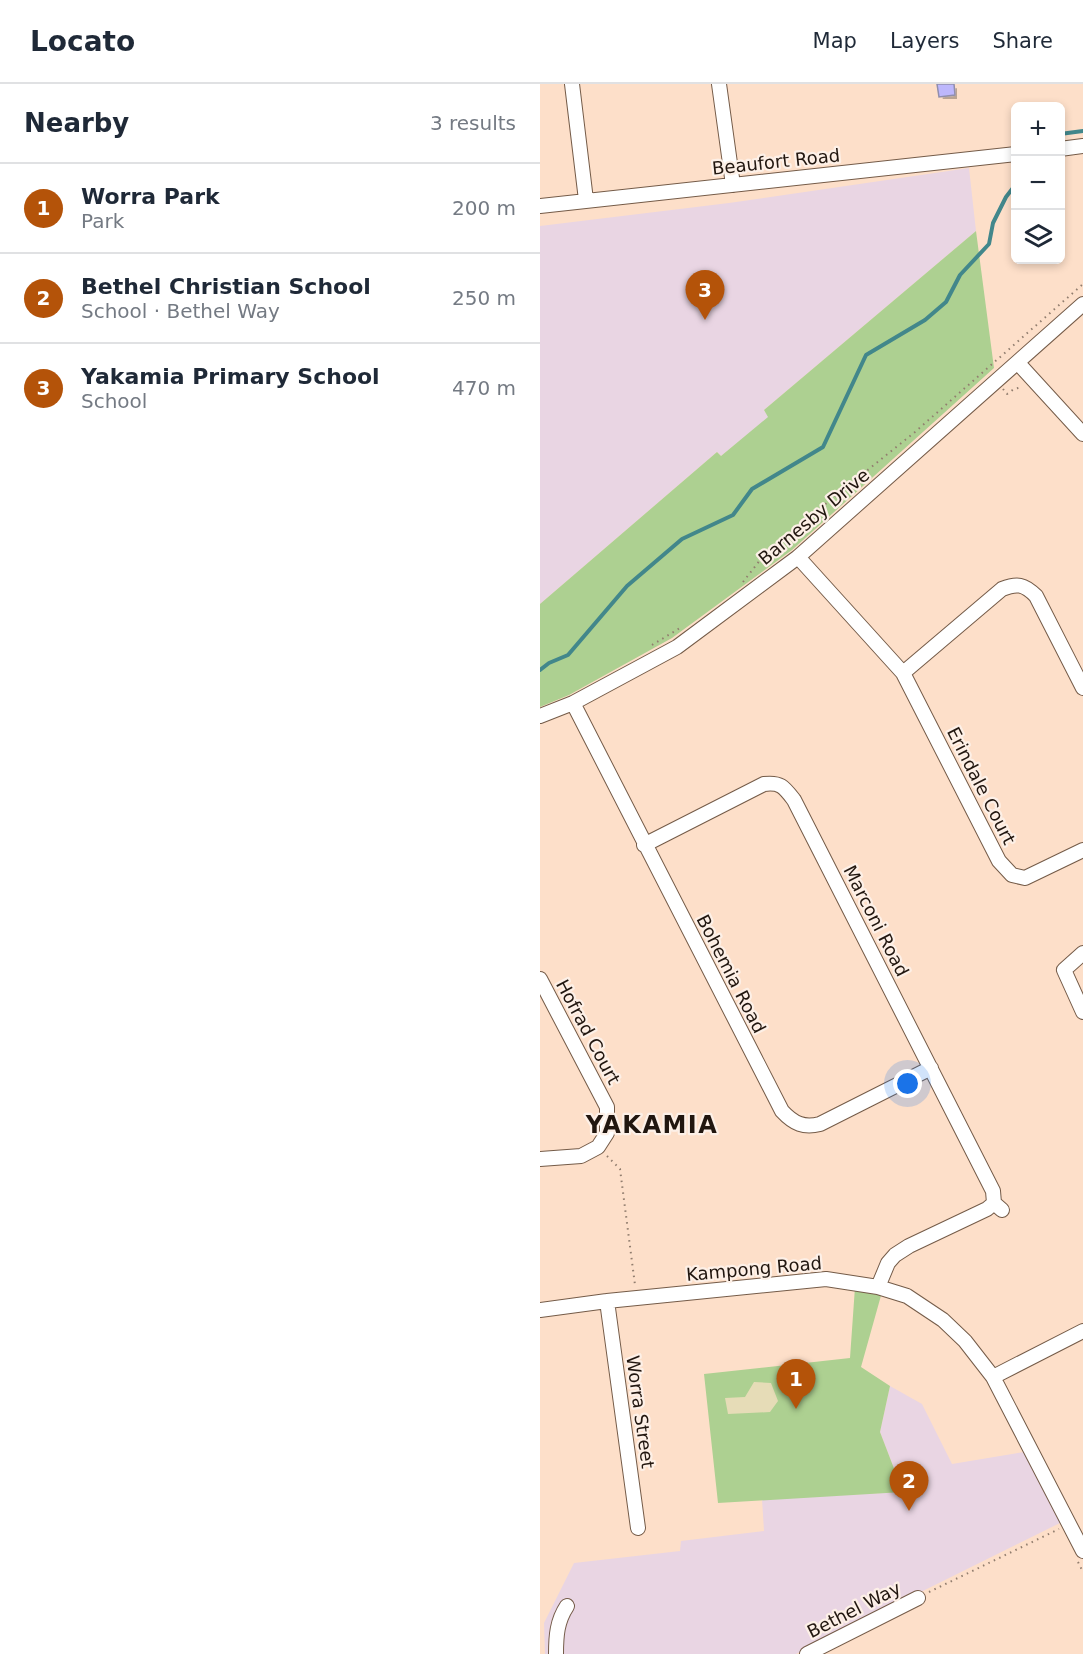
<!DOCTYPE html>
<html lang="en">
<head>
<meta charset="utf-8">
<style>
	:root { --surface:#fff; --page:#f6f6f7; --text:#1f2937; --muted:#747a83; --line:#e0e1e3; --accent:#b45309 }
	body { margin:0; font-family:"DejaVu Sans",sans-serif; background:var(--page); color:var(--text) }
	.controls { position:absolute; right:18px; top:18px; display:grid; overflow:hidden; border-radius:9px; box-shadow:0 3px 9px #0003 }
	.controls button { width:54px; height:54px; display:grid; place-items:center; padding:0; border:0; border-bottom:2px solid var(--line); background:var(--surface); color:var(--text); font:30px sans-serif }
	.you { position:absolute; left:368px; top:1000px; width:21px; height:21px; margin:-15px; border:4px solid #fff; border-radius:50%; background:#1a73e8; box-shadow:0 0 0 9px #1a73e833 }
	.badge { display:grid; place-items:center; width:39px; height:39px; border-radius:50%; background:var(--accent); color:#fff; font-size:20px; font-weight:700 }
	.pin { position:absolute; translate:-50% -50px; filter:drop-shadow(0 2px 3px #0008) }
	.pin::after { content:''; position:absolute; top:32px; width:21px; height:18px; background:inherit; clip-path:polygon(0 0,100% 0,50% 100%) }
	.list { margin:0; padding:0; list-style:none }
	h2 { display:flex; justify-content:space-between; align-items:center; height:78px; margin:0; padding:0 24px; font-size:26px }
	h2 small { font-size:20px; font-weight:400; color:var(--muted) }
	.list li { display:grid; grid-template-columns:39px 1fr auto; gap:18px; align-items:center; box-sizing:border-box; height:90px; padding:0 24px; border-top:2px solid var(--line) }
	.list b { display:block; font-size:22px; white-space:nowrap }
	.list p { margin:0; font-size:20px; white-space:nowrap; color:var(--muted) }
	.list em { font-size:20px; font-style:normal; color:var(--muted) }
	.icon { flex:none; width:33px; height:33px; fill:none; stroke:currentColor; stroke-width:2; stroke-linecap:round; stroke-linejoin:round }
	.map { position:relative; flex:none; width:543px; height:1570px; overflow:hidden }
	header { display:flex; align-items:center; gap:36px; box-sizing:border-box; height:84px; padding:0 30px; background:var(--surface); border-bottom:2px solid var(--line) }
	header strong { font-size:28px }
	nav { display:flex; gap:33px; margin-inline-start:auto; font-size:21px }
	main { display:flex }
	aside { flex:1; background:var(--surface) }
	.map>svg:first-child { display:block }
	.education { fill:#e9d5e3 }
	.green { fill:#add091 }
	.sand { fill:#e6dcb7 }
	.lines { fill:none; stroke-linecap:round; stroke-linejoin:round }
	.stream { stroke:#42878b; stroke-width:4 }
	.building { fill:#bdb7fc; stroke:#908eac; stroke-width:1.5; filter:url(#shadow) }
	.minor-casing { stroke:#745b48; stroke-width:16 }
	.path { stroke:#917d6e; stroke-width:2; stroke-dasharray:1.5 4.5; stroke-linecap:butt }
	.minor { stroke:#fff; stroke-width:14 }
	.labels { text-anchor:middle; stroke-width:4.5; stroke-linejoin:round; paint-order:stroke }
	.street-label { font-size:18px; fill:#21160f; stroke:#fdf0e7 }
	.district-label { font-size:24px; font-weight:bold; letter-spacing:1.5px; fill:#21160f; stroke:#fdf0e7 }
</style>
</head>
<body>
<header>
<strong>Locato</strong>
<nav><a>Map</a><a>Layers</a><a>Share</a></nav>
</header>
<main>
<aside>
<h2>Nearby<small>3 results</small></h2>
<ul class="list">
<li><span class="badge">1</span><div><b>Worra Park</b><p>Park</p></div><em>200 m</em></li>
<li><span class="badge">2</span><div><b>Bethel Christian School</b><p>School · Bethel Way</p></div><em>250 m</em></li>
<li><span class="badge">3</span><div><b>Yakamia Primary School</b><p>School</p></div><em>470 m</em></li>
</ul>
</aside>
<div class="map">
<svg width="543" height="1570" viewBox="0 0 543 1570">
	<defs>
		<filter id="shadow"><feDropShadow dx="5" dy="5" stdDeviation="0" flood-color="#0004"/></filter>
	</defs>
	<rect width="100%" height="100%" fill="#fddfc9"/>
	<path class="education" d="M429,84L436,147L224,326L229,333L181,372L177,368L0,520V142L189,119Z
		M350,1302L382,1320L412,1380L484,1368L522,1438L256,1570H5L4,1539L34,1479L140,1467L141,1457L224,1447L222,1415L363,1408L340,1348Z"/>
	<path class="green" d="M436,147L454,284L252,466L132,554L29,611L0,623V520L177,368L181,372L228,333L224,326Z
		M315,1203L342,1208L321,1283L350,1302L340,1348L363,1408L178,1419L164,1290L310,1274Z"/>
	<path class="sand" d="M214,1298L231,1299L238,1317L230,1328L188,1330L185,1314L205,1313Z"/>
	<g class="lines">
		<path class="stream" d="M520,50L543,47
			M0,586L9,579L28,571L87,502L142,455L193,431L212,405L283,363L326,271L385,236L406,218L420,191L449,160L453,139L466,113L476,100"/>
	</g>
	<path class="building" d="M397,0H414L415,11L399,13Z"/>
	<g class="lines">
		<defs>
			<path id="minor" d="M32,0L46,116
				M179,0L193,101
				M520,65L543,62
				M0,122L476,70
				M478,279L543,350
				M258,473L363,589L459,777L472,791L485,794L543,766
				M363,589L462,505C477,499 484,500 496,512L543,604
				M33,619L242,1027C254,1040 264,1044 280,1040L391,984
				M0,632L33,619L137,563L258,473L543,220
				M104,761L224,700C241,698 244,703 254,716L453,1107L454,1119L462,1126
				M543,869L524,886L543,928
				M0,895L67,1023V1049L58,1063L41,1072L0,1075
				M338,1203L348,1179L355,1171L369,1162L447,1125L454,1119
				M67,1217L98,1444
				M0,1226L67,1217L286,1195L338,1203L367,1212L403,1236L425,1257L453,1293L543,1467
				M453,1293L543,1247
				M16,1570C16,1552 17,1537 27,1522
				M267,1570L378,1514"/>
		</defs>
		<use href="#minor" class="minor-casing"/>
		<path class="path" d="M463,305L467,310L474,305L482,303
			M203,498L227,467L375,348L543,200
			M112,561L140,544
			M67,1072L80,1085L95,1201
			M538,1478L543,1488
			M389,1508L519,1445"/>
		<use href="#minor" class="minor"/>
	</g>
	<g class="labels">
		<g class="street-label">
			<text transform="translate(236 78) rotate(-6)" y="6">Beaufort Road</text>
			<text transform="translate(274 433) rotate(-40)" y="6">Barnesby Drive</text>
			<text transform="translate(441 702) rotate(63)" y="6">Erindale Court</text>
			<text transform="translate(336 837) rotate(63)" y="6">Marconi Road</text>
			<text transform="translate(191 890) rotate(63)" y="6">Bohemia Road</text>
			<text transform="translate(48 948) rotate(62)" y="6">Hofrad Court</text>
			<text transform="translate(214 1185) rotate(-5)" y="6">Kampong Road</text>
			<text transform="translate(100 1328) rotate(82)" y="6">Worra Street</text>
			<text transform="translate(314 1526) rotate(-27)" y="6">Bethel Way</text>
		</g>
		<g class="district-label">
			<text x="112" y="1049">YAKAMIA</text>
		</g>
	</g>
</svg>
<div class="controls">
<button>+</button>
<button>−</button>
<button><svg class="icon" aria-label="layers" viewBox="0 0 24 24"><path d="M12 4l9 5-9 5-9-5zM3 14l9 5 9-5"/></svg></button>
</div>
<div class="you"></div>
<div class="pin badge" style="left:256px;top:1325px">1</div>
<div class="pin badge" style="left:369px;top:1427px">2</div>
<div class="pin badge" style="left:165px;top:236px">3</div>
</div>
</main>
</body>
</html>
